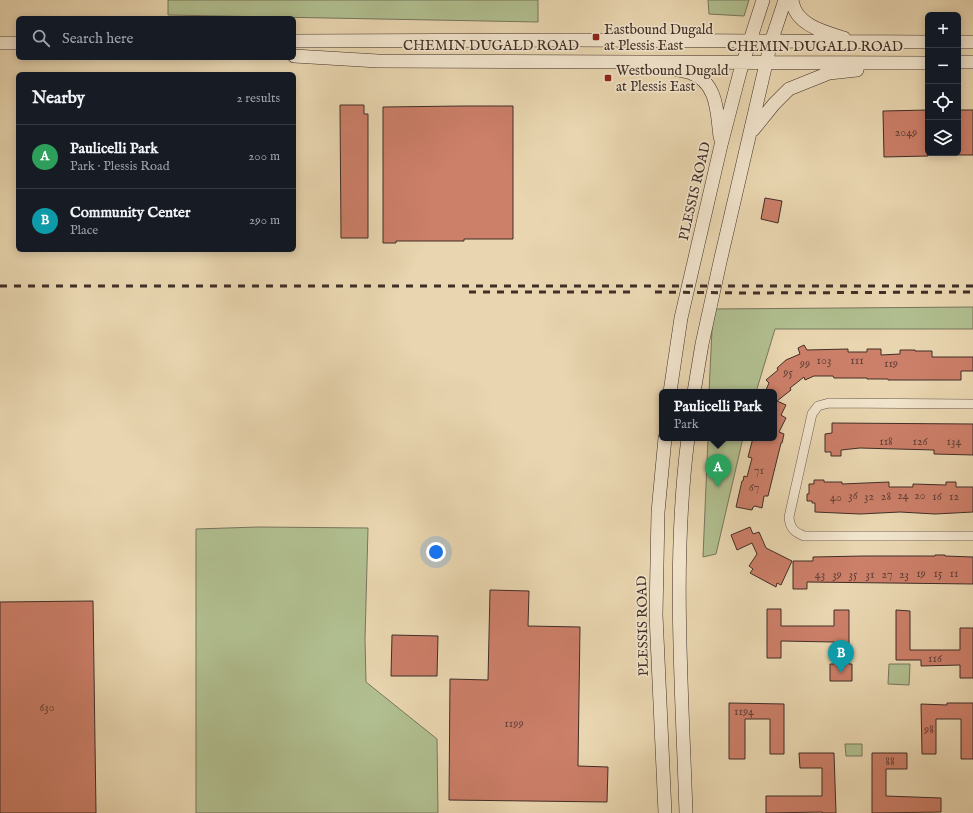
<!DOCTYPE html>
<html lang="en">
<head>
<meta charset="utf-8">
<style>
	:root { --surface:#171b24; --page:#242831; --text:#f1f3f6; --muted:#9ea1a6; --line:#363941; --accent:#c59692 }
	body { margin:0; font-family:"IM FELL English",serif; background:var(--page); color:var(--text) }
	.controls { position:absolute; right:12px; top:12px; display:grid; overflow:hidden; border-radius:6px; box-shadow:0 2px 10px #0003 }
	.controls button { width:36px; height:36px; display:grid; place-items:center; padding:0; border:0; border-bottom:1px solid var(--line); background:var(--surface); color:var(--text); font:20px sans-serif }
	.you { position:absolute; left:436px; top:552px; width:14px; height:14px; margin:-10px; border:3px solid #fff; border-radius:50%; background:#1a73e8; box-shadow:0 0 0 6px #1a73e833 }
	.badge { display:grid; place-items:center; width:26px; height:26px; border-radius:50%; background:var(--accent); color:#fff; font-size:13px; font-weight:700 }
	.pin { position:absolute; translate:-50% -33px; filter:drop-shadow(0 1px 2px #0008) }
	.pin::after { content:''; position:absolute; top:21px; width:14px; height:12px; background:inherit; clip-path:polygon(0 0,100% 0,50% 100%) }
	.popup { position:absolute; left:659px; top:389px; width:118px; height:52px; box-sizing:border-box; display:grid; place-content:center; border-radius:6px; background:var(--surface); filter:drop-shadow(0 1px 3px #0005); font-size:13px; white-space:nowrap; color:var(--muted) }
	.popup b { font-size:15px; color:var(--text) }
	.popup::after { content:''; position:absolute; left:50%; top:100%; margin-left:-8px; border:8px solid transparent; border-top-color:var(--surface) }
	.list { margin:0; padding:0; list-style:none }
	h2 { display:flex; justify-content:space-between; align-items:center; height:52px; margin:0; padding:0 16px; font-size:17px }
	h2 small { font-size:13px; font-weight:400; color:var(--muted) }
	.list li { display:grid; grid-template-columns:26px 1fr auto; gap:12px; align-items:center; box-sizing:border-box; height:64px; padding:0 16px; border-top:1px solid var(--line) }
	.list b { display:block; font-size:15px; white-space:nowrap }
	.list p { margin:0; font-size:13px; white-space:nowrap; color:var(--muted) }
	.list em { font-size:13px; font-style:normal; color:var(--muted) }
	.icon { flex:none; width:22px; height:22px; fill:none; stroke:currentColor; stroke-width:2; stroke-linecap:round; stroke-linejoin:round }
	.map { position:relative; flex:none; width:973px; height:813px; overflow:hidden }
	.search { position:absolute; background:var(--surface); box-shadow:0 2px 10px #0003; left:16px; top:16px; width:280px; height:44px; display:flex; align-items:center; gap:10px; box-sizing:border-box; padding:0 14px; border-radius:6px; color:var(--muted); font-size:15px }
	.panel { position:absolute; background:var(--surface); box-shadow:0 2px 10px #0003; left:16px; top:72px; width:280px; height:180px; border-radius:6px }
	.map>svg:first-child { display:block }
	.green { fill:#b1bf90; stroke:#78765c }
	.building { fill:#cc7f69; stroke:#402e27 }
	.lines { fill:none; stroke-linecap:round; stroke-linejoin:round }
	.street-casing { stroke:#6a5849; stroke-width:10 }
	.secondary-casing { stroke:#402e27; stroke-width:14 }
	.street { stroke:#f1e4cc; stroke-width:9 }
	.secondary { stroke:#f1e4cc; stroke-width:13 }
	.rail { stroke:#402e27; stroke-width:3; stroke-dasharray:7 7; stroke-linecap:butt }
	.poi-dot { fill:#8f2418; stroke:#f1e4cc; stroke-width:1.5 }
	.labels { text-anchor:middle; stroke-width:3.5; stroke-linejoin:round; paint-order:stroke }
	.number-label { font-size:12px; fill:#634238 }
	.poi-label { font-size:14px; fill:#402e27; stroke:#f1e4cc; text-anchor:start }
	.street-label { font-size:14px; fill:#402e27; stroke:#f1e4cc }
</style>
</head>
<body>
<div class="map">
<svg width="973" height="813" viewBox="0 0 973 813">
	<rect width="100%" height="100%" fill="#e9d6b0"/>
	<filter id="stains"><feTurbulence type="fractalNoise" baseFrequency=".005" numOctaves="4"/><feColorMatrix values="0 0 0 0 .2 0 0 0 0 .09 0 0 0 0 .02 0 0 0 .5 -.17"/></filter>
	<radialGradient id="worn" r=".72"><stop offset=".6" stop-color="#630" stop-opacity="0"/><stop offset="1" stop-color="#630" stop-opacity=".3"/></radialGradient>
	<path class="green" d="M168,0H538V22L168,15Z
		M708,0H749L744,16L709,14Z
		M973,307V329H775L756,392H709L713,309Z
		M708,438H743L716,554L703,557Z
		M258,527L368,528L365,639L366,682L437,739L438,813H196V529Z
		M889,664H910L909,685L888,684Z
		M845,744H862V756H846Z"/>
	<path class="building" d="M340,105H364V114H368V238H341Z
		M463,106H513V239H464V241H396V243H383V107Z
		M928,110V156L884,157L883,111Z
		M958,110H973V155H958Z
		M765,198L782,201L778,223L761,219Z
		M804,345L807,350L848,349V352H867V349H881V355L900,354V350H915V351H932V357H973V371H961V380H888V379H867V378H834L833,376H814L805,380L804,377L790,388L791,390L777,401L786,405L781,415L786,418L779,432L784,434L782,443H781L768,496H764L762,508L755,506L753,507L752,510L736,507L742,481H743L744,476L747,477L752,458L748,457L753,438H774V392H765L769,383L766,380L778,370L777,368L786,360L800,354L798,348Z
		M832,423L973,424V455L934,454V450L860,448L841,450V456H831V452H825V434L832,433Z
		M814,480H824V482H842V484L889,482V487H913V484L946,485V482H956V487H973V512L935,514L900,512L860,514L815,512V503H812V501H807V494H809V484H814Z
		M750,527L753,534L759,532L766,548L792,561L781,585L777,583L776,587L750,573L753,569L749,566L757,554L752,543L737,550L731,535Z
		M935,555H945V556L973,557V584L807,582V589H793V561H813V557L863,556H935Z
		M490,590L529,591L528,626L580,627L578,766L608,767L607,802L449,800L450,679L488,680Z
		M93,601L96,813H0V602Z
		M767,609H781V626H834V610H849V664H852V681H830V664H834V642L781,641V658H767Z
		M896,610L910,611V650H960V628H973V678H960V665L921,666V660H896Z
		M392,635L438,636L437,676H391Z
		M729,703L784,704V754H770V719H745V759H729Z
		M947,703H973V759H961V719H936V754H922L921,704L947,705Z
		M799,753H834L836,813H822V812L766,813V796H822V768H800Z
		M872,753H907V769H886V796L941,798V812L872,813Z"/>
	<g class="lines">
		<defs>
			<path id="street" d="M973,404L829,403L818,406L812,414L789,517C790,528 794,532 804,536H973"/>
			<path id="secondary" d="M792,0C795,25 824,32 844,38
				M294,41L571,40L928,42
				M958,42H973
				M0,43H18
				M294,56L378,61L928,63
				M958,62H973
				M664,67C672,69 683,70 691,73C718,83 717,113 720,137
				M753,130L774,104L789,89L829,73L857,70
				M670,392L681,318L721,145L740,72L763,0
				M694,392L702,344L720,262L771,42L785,0
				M665,438L658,512L656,615L665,813
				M686,813C682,688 672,562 688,438"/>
		</defs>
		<use href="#street" class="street-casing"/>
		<use href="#secondary" class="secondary-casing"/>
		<use href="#street" class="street"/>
		<use href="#secondary" class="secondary"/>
		<path class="rail" d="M0,286H973
			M469,292H631
			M655,292L745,293L973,292"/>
	</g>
	<g class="poi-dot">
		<rect x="592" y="33" width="8" height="8" rx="2"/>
		<rect x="604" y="74" width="8" height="8" rx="2"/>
	</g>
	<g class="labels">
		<g class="number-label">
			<text x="906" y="136">2049</text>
			<text x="824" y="364">103</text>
			<text x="857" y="364">111</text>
			<text x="805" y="367">99</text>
			<text x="891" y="367">119</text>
			<text x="788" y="376">95</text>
			<text x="886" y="445">118</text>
			<text x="920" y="445">126</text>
			<text x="954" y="445">134</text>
			<text x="759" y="474">71</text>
			<text x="754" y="491">67</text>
			<text x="853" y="499">36</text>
			<text x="903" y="499">24</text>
			<text x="920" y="499">20</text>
			<text x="869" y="500">32</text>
			<text x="886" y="500">28</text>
			<text x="937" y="500">16</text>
			<text x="954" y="500">12</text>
			<text x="836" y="501">40</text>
			<text x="921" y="577">19</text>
			<text x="938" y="577">15</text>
			<text x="954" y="577">11</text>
			<text x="820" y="578">43</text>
			<text x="837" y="578">39</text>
			<text x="853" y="578">35</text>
			<text x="870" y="578">31</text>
			<text x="887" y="578">27</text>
			<text x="904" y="578">23</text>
			<text x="935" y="662">116</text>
			<text x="47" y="711">630</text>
			<text x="744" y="715">1194</text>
			<text x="514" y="727">1199</text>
			<text x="929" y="733">98</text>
			<text x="890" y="765">88</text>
		</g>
		<g class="poi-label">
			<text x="604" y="34">Eastbound Dugald<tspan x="604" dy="16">at Plessis East</tspan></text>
			<text x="616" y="75">Westbound Dugald<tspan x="616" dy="16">at Plessis East</tspan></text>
		</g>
		<g class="street-label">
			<text x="491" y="50">CHEMIN DUGALD ROAD</text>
			<text x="815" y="51">CHEMIN DUGALD ROAD</text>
			<text transform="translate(694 191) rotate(-77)" y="5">PLESSIS ROAD</text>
			<text transform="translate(642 626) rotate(-91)" y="5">PLESSIS ROAD</text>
		</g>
	</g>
	<rect width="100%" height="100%" filter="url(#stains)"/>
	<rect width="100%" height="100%" fill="url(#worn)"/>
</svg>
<div class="controls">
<button>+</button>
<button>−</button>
<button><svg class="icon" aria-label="locate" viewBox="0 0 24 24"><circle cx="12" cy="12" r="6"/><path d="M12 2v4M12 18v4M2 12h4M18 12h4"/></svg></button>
<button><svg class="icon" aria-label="layers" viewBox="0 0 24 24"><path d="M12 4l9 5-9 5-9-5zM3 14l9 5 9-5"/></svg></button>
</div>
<div class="you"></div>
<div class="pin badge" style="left:718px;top:487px;background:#2e9e5b">A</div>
<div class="popup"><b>Paulicelli Park</b>Park</div>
<div class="pin badge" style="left:841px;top:673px;background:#0f9aa8">B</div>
<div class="search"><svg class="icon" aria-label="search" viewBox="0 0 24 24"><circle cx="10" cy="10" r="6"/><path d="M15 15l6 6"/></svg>Search here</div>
<section class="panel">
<h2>Nearby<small>2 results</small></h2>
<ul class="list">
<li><span class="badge" style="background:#2e9e5b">A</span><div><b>Paulicelli Park</b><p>Park · Plessis Road</p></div><em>200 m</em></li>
<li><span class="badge" style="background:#0f9aa8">B</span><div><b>Community Center</b><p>Place</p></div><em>290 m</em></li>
</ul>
</section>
</div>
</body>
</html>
